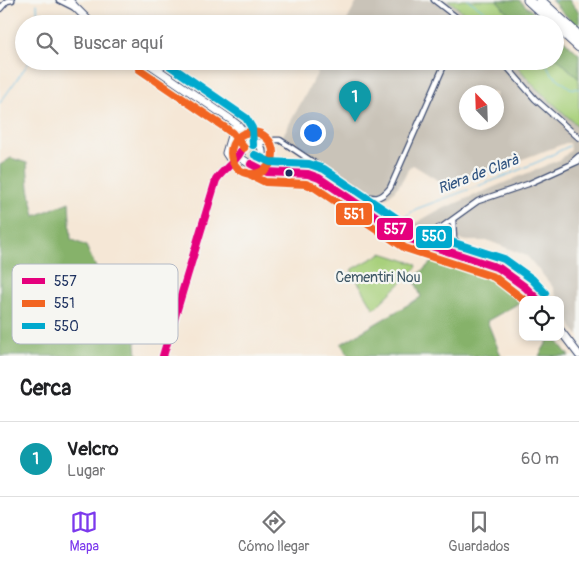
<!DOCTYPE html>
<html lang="es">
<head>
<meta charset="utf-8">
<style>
	:root { --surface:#fff; --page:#f6f6f6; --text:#202124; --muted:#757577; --line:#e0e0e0; --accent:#7c3aed }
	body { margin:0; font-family:Pangolin,sans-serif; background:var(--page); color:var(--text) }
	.controls { position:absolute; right:15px; bottom:15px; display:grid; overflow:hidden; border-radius:10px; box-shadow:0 2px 8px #0003 }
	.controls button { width:45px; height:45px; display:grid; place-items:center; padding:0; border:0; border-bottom:1px solid var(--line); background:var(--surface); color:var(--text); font:25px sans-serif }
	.compass { position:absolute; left:459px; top:85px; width:45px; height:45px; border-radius:50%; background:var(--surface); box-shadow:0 2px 8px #0003; rotate:337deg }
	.you { position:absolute; left:312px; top:132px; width:18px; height:18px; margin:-12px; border:4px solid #fff; border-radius:50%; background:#1a73e8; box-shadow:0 0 0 8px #1a73e833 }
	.badge { display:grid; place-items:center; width:32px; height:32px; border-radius:50%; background:var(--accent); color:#fff; font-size:16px; font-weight:700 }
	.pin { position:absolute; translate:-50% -41px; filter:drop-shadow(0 1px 2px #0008) }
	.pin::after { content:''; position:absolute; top:26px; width:18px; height:15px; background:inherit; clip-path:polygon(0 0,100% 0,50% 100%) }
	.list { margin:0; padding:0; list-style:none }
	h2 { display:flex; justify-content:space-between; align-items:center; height:65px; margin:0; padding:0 20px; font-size:21px }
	h2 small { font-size:16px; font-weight:400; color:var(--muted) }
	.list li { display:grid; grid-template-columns:32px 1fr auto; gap:15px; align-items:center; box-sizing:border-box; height:75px; padding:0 20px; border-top:1px solid var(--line) }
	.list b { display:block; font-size:19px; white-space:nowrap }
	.list p { margin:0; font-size:16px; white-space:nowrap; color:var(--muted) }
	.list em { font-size:16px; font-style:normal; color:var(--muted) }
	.icon { flex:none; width:28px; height:28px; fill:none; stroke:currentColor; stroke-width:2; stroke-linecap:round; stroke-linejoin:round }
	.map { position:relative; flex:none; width:579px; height:356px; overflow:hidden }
	.search { position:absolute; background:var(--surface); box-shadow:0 2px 8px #0003; left:15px; right:15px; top:15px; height:55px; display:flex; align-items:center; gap:12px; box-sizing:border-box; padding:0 18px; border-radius:28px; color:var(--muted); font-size:19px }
	.sheet { height:140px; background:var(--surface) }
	nav { display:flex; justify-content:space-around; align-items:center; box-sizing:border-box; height:70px; border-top:1px solid var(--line); background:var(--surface); font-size:14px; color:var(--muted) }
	nav a { display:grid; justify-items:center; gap:2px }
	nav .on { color:var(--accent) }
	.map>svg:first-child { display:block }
	.industrial { fill:#c9c3b8; fill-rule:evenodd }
	.green { fill:#a8d07b; stroke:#62806c }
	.forest { fill:#86b26b; stroke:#507064 }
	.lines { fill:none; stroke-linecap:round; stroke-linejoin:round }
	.stream { stroke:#6dc1ea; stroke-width:1 }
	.street-casing { stroke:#3c4b70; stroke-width:7 }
	.secondary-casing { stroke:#3c4b70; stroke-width:9 }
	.highway-casing { stroke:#3c4b70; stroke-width:11 }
	.street { stroke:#fff; stroke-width:4.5 }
	.secondary { stroke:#fff; stroke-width:7 }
	.highway { stroke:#fff; stroke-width:9 }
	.bus-1-casing { stroke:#f6f6f2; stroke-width:11 }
	.bus-2-casing { stroke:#f6f6f2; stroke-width:11 }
	.bus-3-casing { stroke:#f6f6f2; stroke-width:11 }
	.bus-1 { stroke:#e5007d; stroke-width:8 }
	.bus-2 { stroke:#f26522; stroke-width:8 }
	.bus-3 { stroke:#00a9ce; stroke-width:8 }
	.bus-dot { fill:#1b2f5e; stroke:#f6f6f2; stroke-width:2 }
	.labels { text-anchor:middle; stroke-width:4.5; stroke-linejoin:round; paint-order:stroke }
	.park-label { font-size:14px; fill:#3e5765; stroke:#f6f6f2 }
	.water-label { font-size:15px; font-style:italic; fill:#305481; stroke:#f6f6f2 }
	.key { fill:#f6f6f2; stroke:#b4bac6; stroke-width:1 }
	.key-label { font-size:14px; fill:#1b2f5e }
	.line-badge { stroke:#f6f6f2; stroke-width:2 }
	.badge-label { font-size:14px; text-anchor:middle; font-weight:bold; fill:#fff }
</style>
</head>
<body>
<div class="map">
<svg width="579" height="356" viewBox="0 0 579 356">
	<rect width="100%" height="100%" fill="#f6f6f2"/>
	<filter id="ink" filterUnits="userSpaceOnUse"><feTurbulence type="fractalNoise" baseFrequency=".02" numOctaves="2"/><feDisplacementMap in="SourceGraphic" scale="10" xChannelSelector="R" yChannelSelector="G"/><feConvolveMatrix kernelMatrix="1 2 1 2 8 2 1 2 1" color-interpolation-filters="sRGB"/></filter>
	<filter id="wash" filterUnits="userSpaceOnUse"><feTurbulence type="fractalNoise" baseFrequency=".0096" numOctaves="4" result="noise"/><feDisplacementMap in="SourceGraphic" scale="20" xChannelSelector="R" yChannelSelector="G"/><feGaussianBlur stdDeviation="1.12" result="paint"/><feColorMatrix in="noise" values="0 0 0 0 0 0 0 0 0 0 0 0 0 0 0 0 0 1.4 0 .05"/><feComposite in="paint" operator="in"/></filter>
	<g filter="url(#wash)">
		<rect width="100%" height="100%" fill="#f5e7d6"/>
		<path class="industrial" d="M358,0H448L478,24H345Z
			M324,61H513L535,87L579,127V336L573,329L560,304V300H558L552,286L527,256L489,241H467L415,232L412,229L414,224L435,212L561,159L571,150L570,143H566L455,184H444L413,165L410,167L400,184L392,193L386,198L370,204L282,137ZM466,92H496V122H466Z"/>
		<path class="green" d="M448,0H497L506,11L523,24H478Z
			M555,56L579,79V127L535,87L513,61H555Z
			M244 153a7 7 0 1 1 14 0a7 7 0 1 1-14 0Z
			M382,253L416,264L417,267L374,309L351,270Z"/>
		<path class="forest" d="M497,0H519L547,24H523L506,11Z
			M551,0H569L579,12V29Z
			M555,32L579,54V79L555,56Z
			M11,158L27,163L29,188L35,216L69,202L71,239L86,246L106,289L133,307L137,356H0V165Z
			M435,259L494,275L528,298L487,321L501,356H349L341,344L421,297L414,278Z
			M550,337H554L569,356H539Z"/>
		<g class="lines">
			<path class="stream" d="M468,0L505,24
				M553,2L556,0
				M37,4L38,24
				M527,24L536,15
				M545,61L551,73L570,88L579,89
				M0,103L30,61
				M396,223L416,209L505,176L542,160L569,146"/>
		</g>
	</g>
	<g filter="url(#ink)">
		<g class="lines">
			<defs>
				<path id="street" d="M59,0L73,7
					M434,0L465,24
					M0,9L7,1L12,0
					M502,61L535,99L579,138
					M257,143L275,140H280L361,194C375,199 380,200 390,188L446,61
					M572,162L579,156
					M453,220L454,239L473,254L476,259
					M418,241L439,229L478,201L528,184L579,161"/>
				<path id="secondary" d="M69,0L75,7L92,24
					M145,61L230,119L239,126L252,142
					M235,159H230L226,153L233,129L239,126
					M251,164L267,172L308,174L319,178L410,239L499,268L525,287L538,300
					M426,244L433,240L439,229
					M560,330L579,355
					M163,356L216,180C218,177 220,173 223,171C228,165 236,161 239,154C241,150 241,147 245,144C256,135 269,150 258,162L250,164L242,159L241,150"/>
				<path id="highway" d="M528,0L554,24
					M540,0L579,36
					M555,25L579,47"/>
			</defs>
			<use href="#street" class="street-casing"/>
			<use href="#secondary" class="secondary-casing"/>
			<use href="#highway" class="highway-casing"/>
			<use href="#street" class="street"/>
			<use href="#secondary" class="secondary"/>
			<use href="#highway" class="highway"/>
			<defs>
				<path id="bus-1" d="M251,164L267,172L308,174L319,178L410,239L499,268L525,287L538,300
					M163,356L216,180C223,169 235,163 241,151"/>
				<path id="bus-2" d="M139,69L224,127L232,133L244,148
					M231 153a21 21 0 1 1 42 0a21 21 0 1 1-42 0Z
					M247,173L265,182L306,184L314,187L405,248L494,277L524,300"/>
				<path id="bus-3" d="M163,61L246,118L252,128L253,145
					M255,155L270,162L309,164L324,169L414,230L504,259L532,279L545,293"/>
			</defs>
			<use href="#bus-1" class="bus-1-casing"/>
			<use href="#bus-2" class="bus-2-casing"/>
			<use href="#bus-3" class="bus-3-casing"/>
			<use href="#bus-1" class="bus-1"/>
			<use href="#bus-2" class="bus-2"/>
			<use href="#bus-3" class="bus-3"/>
		</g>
	</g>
	<circle class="bus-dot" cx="289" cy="173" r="4.5"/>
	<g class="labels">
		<g class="park-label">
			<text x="378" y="282">Cementiri Nou</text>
		</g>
		<g class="water-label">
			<text transform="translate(478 174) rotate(-21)" y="5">Riera de Clarà</text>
		</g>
	</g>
	<rect x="12" y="264" width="166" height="80" rx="8" class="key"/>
	<rect x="22" y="278" width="23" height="6" fill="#e5007d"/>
	<rect x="22" y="300" width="23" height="7" fill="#f26522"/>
	<rect x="22" y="323" width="23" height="6" fill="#00a9ce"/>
	<g class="key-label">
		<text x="54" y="286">557</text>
		<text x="54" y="308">551</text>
		<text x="54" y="331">550</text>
	</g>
	<g class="line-badge">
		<rect x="335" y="202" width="38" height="24" rx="5" fill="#f26522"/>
		<rect x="376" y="217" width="38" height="24" rx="5" fill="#e5007d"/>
		<rect x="415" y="225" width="38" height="24" rx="5" fill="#00a9ce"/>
	</g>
	<g class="badge-label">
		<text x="354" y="219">551</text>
		<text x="395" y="234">557</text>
		<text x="434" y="241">550</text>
	</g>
</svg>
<div class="controls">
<button><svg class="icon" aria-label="locate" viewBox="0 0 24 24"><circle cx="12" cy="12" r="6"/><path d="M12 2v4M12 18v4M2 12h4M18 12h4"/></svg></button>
</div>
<svg class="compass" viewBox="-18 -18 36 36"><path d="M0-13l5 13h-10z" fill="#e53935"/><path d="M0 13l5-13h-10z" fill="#757577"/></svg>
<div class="you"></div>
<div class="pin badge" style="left:355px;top:122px;background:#0f9aa8">1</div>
<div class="search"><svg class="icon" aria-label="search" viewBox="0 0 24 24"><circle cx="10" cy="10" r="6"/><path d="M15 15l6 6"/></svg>Buscar aquí</div>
</div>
<section class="sheet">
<h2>Cerca<small></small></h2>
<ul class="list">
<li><span class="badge" style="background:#0f9aa8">1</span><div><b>Velcro</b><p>Lugar</p></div><em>60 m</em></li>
</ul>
</section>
<nav>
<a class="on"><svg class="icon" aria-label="map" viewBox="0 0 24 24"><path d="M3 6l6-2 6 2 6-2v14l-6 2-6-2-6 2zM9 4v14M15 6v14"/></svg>Mapa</a>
<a><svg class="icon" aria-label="directions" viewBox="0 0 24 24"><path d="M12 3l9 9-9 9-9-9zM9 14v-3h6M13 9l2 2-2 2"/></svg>Cómo llegar</a>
<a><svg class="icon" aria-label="saved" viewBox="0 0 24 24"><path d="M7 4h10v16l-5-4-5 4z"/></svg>Guardados</a>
</nav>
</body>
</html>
